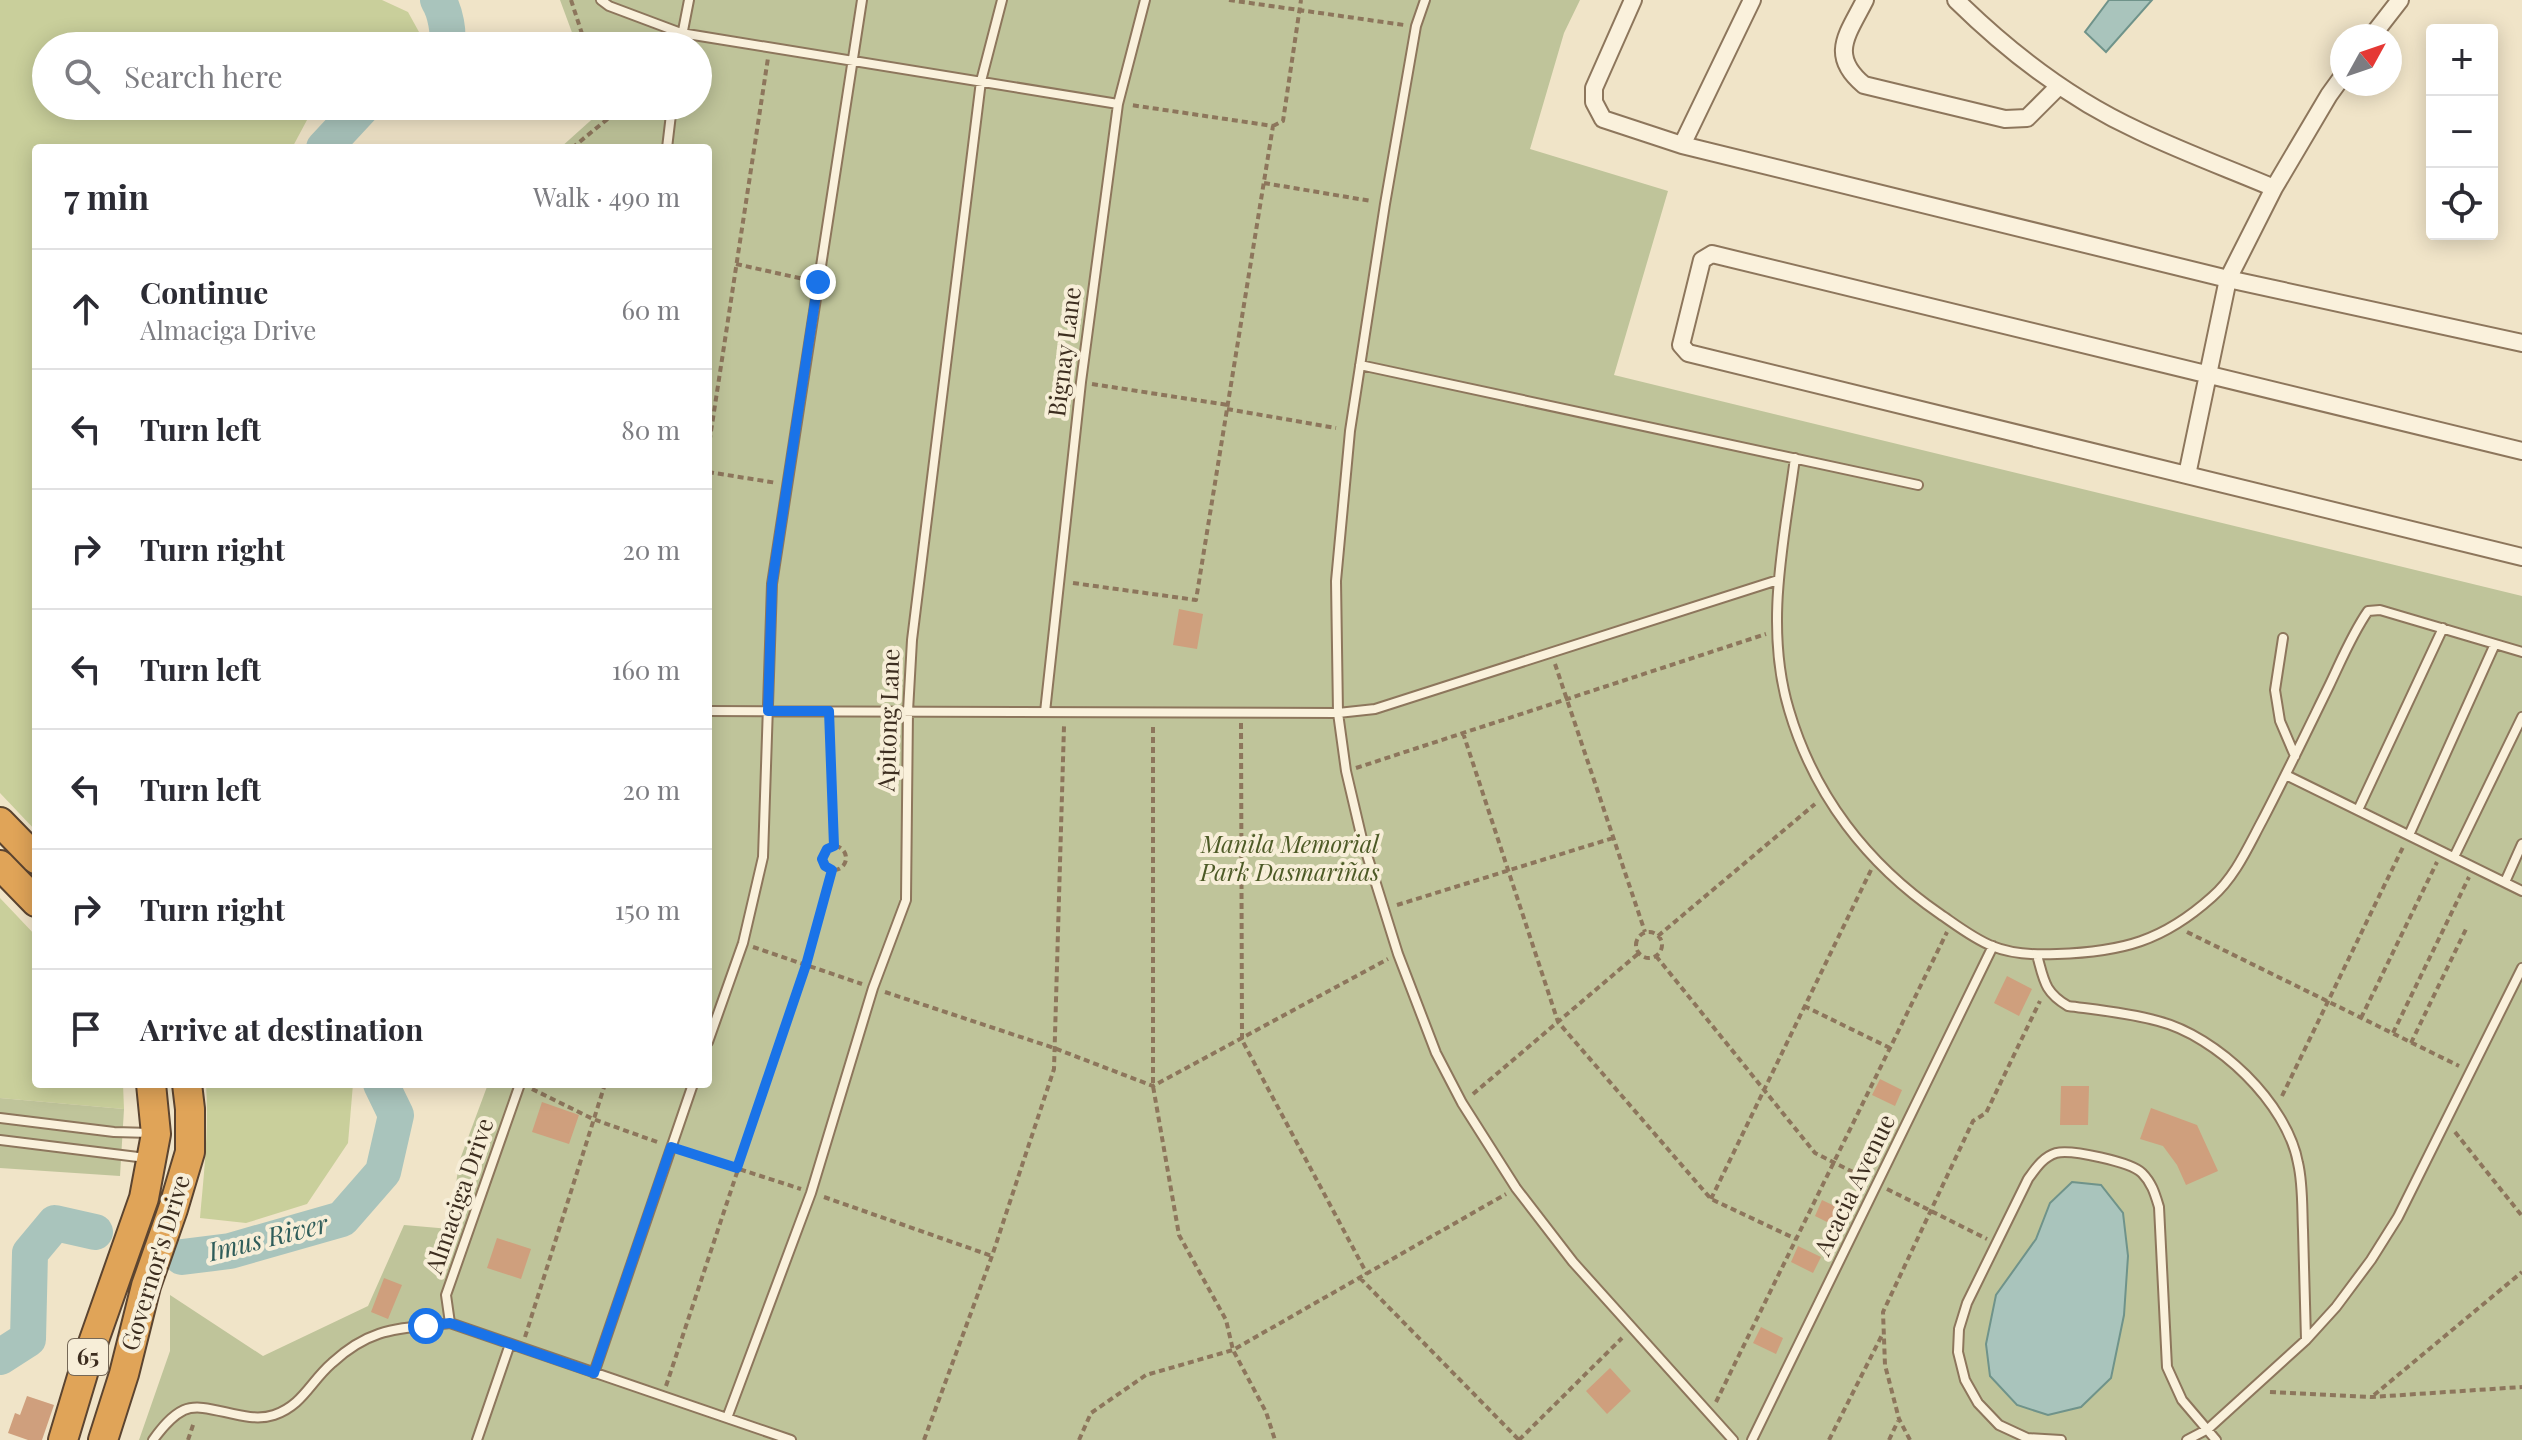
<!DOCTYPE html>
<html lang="en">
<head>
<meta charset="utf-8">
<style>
	:root { --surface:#fff; --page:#f2f2f3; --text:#2b2b33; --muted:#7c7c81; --line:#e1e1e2 }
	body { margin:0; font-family:"Playfair Display",serif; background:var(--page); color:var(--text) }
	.controls { position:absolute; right:24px; top:24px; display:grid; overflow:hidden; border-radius:8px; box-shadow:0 4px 20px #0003 }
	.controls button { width:72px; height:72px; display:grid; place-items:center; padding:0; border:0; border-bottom:2px solid var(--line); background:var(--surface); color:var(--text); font:40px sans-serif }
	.compass { position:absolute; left:2330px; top:24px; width:72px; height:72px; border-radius:50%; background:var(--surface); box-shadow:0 4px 20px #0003; rotate:50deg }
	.stop { position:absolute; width:24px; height:24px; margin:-18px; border:6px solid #1a73e8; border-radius:50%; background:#fff }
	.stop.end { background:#1a73e8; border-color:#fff; box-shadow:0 2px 8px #0008 }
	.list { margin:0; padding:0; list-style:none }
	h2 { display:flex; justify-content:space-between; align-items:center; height:104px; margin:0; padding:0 32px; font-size:34px }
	h2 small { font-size:26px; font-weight:400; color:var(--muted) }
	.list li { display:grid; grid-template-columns:52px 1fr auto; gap:24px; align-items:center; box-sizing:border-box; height:120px; padding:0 32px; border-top:2px solid var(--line) }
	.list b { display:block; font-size:30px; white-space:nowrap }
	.list p { margin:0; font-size:26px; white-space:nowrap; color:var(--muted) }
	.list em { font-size:26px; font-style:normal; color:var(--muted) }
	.icon { flex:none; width:44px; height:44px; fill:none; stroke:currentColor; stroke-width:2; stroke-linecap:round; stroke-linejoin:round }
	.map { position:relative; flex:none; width:2522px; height:1440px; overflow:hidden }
	.search { position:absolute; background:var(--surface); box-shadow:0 4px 20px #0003; left:32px; top:32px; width:680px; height:88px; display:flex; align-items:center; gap:20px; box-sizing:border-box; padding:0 28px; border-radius:44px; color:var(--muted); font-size:30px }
	.panel { position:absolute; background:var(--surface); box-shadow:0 4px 20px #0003; left:32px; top:144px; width:680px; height:944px; border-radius:8px }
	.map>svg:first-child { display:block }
	.green { fill:#c9cf9b }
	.cemetery { fill:#bfc49a }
	.water { fill:#a9c4bc; stroke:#6f938a; stroke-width:2 }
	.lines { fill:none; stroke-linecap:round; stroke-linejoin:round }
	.river { stroke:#a9c4bc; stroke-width:36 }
	.building { fill:#cf9f7d }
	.lane-casing { stroke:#8d765c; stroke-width:12 }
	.street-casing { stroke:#8d765c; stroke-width:20 }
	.highway-casing { stroke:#5b4430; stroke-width:32 }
	.path { stroke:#8d765c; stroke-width:4; stroke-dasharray:6 4; stroke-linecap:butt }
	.lane { stroke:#faf1dc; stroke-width:8 }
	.street { stroke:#faf1dc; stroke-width:16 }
	.highway { stroke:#e0a458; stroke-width:28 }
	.route { stroke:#1a73e8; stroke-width:10 }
	.labels { text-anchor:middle; stroke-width:8; stroke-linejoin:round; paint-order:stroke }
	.shield { fill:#f7eed8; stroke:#756857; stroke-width:2 }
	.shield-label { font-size:22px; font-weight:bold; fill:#3d2e20 }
	.street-label { font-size:24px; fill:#3d2e20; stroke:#f7eed8 }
	.park-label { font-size:24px; font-style:italic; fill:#4d5a26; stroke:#f7eed8 }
	.water-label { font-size:26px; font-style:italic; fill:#2f5d5a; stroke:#f7eed8 }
</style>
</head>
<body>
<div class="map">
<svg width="2522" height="1440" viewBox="0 0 2522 1440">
	<rect width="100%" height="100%" fill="#f0e4c8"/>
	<path class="green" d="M0,0H382L408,12L419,32L410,46H46V106H326L307,120L292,148H36V831L0,793Z
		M0,898L36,936V1084H123L124,1109L0,1098Z
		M206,1084H353L348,1143L307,1204L246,1223L200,1218C204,1173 209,1129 206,1084Z"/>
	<path class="cemetery" d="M560,0H1580L1564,33L1530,149L1668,191L1614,375L2522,596V1440H139L170,1351V1295L263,1356L368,1306L404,1225L450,1229L459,1162L488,1084H708V148H560L599,113L597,106H698V46H577Z
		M0,1098L124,1109L120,1176L0,1168Z"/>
	<path class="water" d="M2109,0H2152L2106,52L2085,32Z
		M2072,1182L2101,1185L2123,1213L2128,1256L2124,1315L2111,1378L2081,1407L2048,1415L2017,1405L1990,1376L1986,1344L1996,1295L2036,1239L2050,1203Z"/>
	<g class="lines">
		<path class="river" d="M438,0C445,11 450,34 446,46
			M324,148L363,106
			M182,1257L230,1251L342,1219L383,1172L396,1115L381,1084
			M0,1357L28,1339L30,1253L55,1223L95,1232"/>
	</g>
	<path class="building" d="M1179,609L1203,614L1197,649L1173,645Z
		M2007,976L2032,989L2019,1016L1994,1003Z
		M1880,1079L1902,1090L1895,1106L1872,1095Z
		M2061,1086H2089L2088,1125H2060Z
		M542,1102L579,1115L569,1144L532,1132Z
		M2151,1108L2197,1125L2218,1171L2186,1185L2177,1165L2163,1146L2140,1139Z
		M1822,1200L1845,1211L1837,1227L1815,1216Z
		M497,1238L531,1249L521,1279L487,1268Z
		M1798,1246L1821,1257L1813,1273L1791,1262Z
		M384,1278L402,1285L388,1319L371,1312Z
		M1761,1327L1783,1338L1776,1354L1753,1343Z
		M1610,1368L1631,1391L1607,1414L1586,1391Z
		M27,1396L54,1405L42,1440H28L8,1433L15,1413L20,1415Z"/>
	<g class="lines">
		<defs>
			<path id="lane" d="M601,0L609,6L681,33L1118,104
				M1425,0L1416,26L1385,204L1350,431L1336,581L1338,713L1346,771L1362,839L1398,954L1436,1053L1462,1103L1516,1188L1573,1262L1733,1440
				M680,46L689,0
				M667,148L672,106
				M1360,365L1918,485
				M1795,458C1784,541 1764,627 1789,710C1814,795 1867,864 1940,914C1956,925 1974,939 1992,946C2011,954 2037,955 2057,954C2122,952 2163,941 2212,897C2235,877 2248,847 2262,821C2285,777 2307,731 2329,686C2341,661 2352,634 2368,611L2380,610L2522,652
				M2283,638L2275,690L2280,721L2295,756
				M708,711L1338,713L1375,709L1778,580
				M1045,712L1081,382L1118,104L1145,0
				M2286,775L2522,891
				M2358,810L2443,628
				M2409,835L2495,644
				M2454,857L2522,717
				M2505,882L2522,844
				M2037,955C2044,980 2044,992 2068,1006C2098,1010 2129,1013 2158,1021C2217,1036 2287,1103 2298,1163C2303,1184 2302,1208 2303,1230C2304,1267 2305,1303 2306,1340
				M708,1042L743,943L763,857L772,584L862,0
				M0,1118L114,1132L151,1133
				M0,1140L146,1158
				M450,1323L446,1295L520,1084
				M594,1373L693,1084
				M727,1418L811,1193L873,988L906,900L908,711L912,640L981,81L1002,0
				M153,1440C161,1429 171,1416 184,1410C207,1400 244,1425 274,1415C303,1405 310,1382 332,1363C372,1326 400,1329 450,1323L791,1440
				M477,1440L510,1344
				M1752,1440L1993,946
				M2061,1440L2027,1438L1999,1425L1978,1403L1965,1380L1958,1352L1959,1329L1967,1303L2028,1179C2036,1168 2043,1157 2056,1153C2071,1149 2131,1162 2142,1173C2152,1183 2155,1194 2159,1207L2167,1367L2182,1400L2216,1440
				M2187,1440L2208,1429L2306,1340L2336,1307L2371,1260L2398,1217L2522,968"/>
			<path id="street" d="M1633,0L1594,88V102L1603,119L1682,145L2228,279L2522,343
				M1865,0C1848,34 1828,55 1864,85L2005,119L2027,118L2059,86
				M1956,0C2009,52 2071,100 2139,131C2183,152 2229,169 2274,188
				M2372,36L2400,0
				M1682,145L1752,0
				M2522,451L1712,254L1702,260L1681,345L1688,353L2522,557
				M2187,475L2228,279L2274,188L2329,95L2342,77"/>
			<path id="highway" d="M0,822L36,859
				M0,865L36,902
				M63,1440L87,1360L144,1198L156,1134L151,1084
				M103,1440L124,1374L146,1286L173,1209L190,1152V1109L187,1084"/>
		</defs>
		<use href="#lane" class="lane-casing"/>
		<use href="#street" class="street-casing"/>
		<use href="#highway" class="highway-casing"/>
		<path class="path" d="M571,0L586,46
			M1229,0L1404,25
			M1273,126L1283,121L1301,0
			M572,148L610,117L606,106
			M1264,183L1371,201
			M736,264L808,280
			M1092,384L1228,405
			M1227,409L1336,428
			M708,451L768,58
			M708,472L777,483
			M1073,583L1196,600L1273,126L1131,105
			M1555,664L1645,932
			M1241,723L1242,1040L1367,1274
			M829,725L834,846
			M1153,727V1086L1179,1235L1226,1320L1233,1350L1266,1412L1275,1440
			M1463,733L1558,1022L1711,1199L1796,1239
			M1356,768L1766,634
			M822 858a12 12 0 1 1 24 0a12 12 0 1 1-24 0Z
			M1397,905L1613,838
			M1636 945a13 13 0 1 1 26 0a13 13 0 1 1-26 0Z
			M2187,932L2459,1066
			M1658,936L1815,804
			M753,947L862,984
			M1656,956L1815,1153L1865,1178
			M885,992L1054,1048L1153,1086L1388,959
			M1804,1006L1890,1048
			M2361,1018L2437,862
			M2393,1033L2469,877
			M2411,1043L2466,929
			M532,1089L593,1119L660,1143
			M1473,1094L1639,953
			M2282,1096L2404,845
			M2455,1132L2522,1216
			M683,1151L801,1189
			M1887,1189L1987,1239
			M824,1197L992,1256
			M1711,1199L1871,870
			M1360,1278L1519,1440
			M525,1337L605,1084
			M666,1386L806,965L832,870
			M2270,1392L2372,1397L2522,1387
			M2374,1395L2522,1272
			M1716,1402L1947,932
			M188,1440L194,1422
			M924,1440L992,1256L1054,1069L1064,726
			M1079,1440L1091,1413L1146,1375L1233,1350L1506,1194
			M1519,1440L1622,1338
			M1829,1440L1882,1335
			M1889,1440L1898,1421
			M1910,1440L1899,1419L1885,1365L1883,1312L1973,1121L1986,1113L2040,1001"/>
		<use href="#lane" class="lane"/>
		<use href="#street" class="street"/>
		<use href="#highway" class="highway"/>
	</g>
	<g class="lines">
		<path class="route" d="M426,1326L450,1323L594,1373L671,1147L737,1168L806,965L832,870L825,866L822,859L827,849L834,846L829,711H768L772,584L818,282"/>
	</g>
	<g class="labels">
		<rect class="shield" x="68" y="1339" width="40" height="36" rx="6"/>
		<g class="shield-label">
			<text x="88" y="1365">65</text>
		</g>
		<g class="street-label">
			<text transform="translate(1065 352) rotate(-83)" y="8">Bignay Lane</text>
			<text transform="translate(889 720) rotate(-88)" y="8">Apitong Lane</text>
			<text transform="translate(1855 1185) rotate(-64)" y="8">Acacia Avenue</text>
			<text transform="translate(460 1196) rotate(-71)" y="8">Almaciga Drive</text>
			<text transform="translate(156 1263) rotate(-73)" y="8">Governor's Drive</text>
		</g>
		<g class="park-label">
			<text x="1290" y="853">Manila Memorial<tspan x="1290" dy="28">Park Dasmariñas</tspan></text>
		</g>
		<g class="water-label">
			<text transform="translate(268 1238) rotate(-14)" y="9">Imus River</text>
		</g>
	</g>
</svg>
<div class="controls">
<button>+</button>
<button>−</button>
<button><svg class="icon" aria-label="locate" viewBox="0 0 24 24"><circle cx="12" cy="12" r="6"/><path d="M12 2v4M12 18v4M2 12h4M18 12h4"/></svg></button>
</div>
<svg class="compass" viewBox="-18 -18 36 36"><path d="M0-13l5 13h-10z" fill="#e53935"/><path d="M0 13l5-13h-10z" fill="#7c7c81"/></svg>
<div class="stop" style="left:426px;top:1326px"></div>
<div class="stop end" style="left:818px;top:282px"></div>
<div class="search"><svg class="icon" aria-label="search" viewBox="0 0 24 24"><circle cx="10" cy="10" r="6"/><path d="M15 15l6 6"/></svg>Search here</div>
<section class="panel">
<h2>7 min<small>Walk · 490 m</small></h2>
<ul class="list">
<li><svg class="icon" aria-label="ahead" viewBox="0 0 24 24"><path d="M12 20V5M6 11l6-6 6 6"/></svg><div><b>Continue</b><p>Almaciga Drive</p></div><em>60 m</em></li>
<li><svg class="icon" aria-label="left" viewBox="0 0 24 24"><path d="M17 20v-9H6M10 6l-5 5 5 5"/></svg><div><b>Turn left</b></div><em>80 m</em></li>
<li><svg class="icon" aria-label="right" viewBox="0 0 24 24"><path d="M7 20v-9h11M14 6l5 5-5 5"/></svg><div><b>Turn right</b></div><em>20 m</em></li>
<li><svg class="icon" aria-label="left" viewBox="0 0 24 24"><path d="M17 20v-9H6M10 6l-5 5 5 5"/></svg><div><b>Turn left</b></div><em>160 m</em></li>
<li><svg class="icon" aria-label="left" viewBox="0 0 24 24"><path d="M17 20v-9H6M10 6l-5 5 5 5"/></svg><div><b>Turn left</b></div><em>20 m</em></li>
<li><svg class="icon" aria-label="right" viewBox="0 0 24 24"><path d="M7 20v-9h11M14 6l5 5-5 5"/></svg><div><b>Turn right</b></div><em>150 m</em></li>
<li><svg class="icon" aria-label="arrive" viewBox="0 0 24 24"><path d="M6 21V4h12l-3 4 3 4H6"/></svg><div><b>Arrive at destination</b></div></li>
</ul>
</section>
</div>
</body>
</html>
